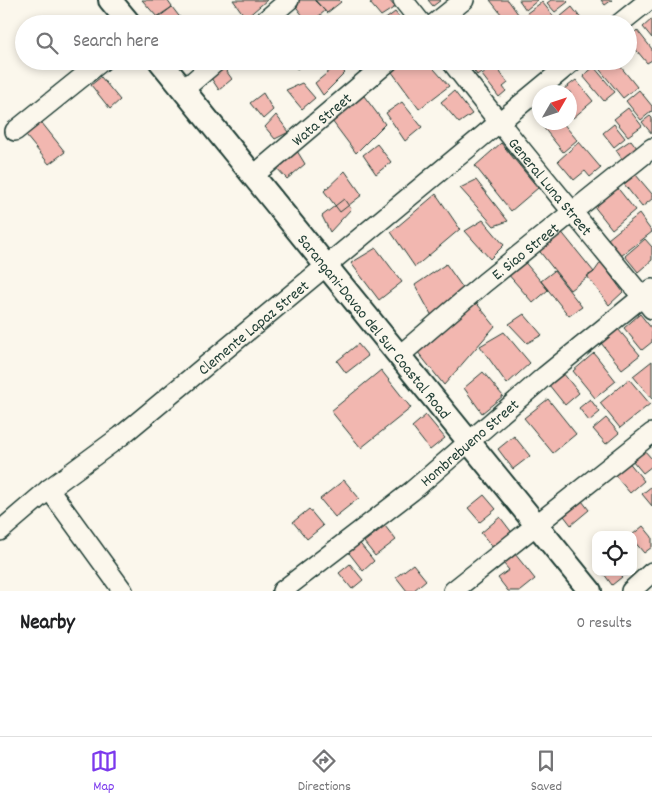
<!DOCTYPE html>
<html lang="en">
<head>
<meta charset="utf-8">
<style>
	:root { --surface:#fff; --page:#f2f2f2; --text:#202124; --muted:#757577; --line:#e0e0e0; --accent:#7c3aed }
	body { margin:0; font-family:Dekko,sans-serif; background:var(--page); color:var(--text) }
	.controls { position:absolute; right:15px; bottom:15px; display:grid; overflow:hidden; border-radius:10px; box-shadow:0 2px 8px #0003 }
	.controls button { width:45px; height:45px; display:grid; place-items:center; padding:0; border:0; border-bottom:1px solid var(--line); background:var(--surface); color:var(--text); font:25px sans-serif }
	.compass { position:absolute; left:532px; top:85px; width:45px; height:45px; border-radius:50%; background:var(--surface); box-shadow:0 2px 8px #0003; rotate:51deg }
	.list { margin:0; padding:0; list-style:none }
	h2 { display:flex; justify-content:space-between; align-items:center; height:65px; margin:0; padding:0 20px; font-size:21px }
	h2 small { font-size:16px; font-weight:400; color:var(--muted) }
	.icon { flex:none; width:28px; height:28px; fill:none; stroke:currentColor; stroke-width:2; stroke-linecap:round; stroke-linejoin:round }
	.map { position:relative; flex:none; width:652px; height:591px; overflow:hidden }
	.search { position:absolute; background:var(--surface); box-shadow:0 2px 8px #0003; left:15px; right:15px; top:15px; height:55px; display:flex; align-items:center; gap:12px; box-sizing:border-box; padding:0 18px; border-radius:28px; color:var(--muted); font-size:19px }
	.sheet { height:145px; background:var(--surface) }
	nav { display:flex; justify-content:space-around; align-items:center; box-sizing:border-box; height:70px; border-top:1px solid var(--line); background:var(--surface); font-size:14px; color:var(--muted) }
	nav a { display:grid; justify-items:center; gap:2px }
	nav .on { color:var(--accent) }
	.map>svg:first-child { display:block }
	.building { fill:#f2b7b0; stroke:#1f3d34 }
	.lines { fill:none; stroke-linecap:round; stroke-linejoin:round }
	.minor-casing { stroke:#1f3d34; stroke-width:22 }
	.major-casing { stroke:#1f3d34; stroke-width:26 }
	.minor { stroke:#fbf7ec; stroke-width:19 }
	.major { stroke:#fbf7ec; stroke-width:22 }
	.labels { text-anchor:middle; stroke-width:4; stroke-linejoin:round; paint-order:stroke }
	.street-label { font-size:16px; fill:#1f3d34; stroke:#fbf7ec }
</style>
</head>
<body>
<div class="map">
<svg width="652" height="591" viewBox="0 0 652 591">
	<rect width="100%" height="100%" fill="#fbf7ec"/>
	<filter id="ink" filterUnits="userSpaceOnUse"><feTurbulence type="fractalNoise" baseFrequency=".02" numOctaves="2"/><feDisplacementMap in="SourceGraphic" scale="10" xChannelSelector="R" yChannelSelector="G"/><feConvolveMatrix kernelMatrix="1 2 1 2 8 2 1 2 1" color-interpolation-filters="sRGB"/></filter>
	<g filter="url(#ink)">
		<path class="building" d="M142,0H167L172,7L157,17Z
			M233,0H267L246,18Z
			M300,0H314L325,11L309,24L294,4Z
			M315,0H339L341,2L327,13Z
			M374,0H389L395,7L381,16L370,3Z
			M428,0H441L433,6Z
			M490,0H508L521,18L514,24H509Z
			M519,0H538L526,10Z
			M551,0H566L568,2L555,12L547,3Z
			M601,0H612L605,5Z
			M542,2L560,24H536L527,13Z
			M172,7L185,24H158L155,20Z
			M572,7L582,20L577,24H565L560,17Z
			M395,12L405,24H379Z
			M284,19L288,24H277Z
			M652,19V38L643,27Z
			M637,30L652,49V60L647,63L628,40Z
			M292,61H307L297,69Z
			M360,61H372L365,67Z
			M400,61H427L449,86L419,109L389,68Z
			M469,61H494V62L477,75L468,62Z
			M601,61H616L637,87L623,98L596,65Z
			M337,65L345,73L323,95L315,83Z
			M495,65L508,83L503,87L506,91L499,97L482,75Z
			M594,67L615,92L604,101L583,76Z
			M224,68L232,79L219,90L211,78Z
			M101,77L120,100L110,109L91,85Z
			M576,80L593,101L573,118L570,114V92H560Z
			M302,83L315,98L302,109L286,90Z
			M639,90L652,106V111L641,120L626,101Z
			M454,91L472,114L459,123L441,102Z
			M361,92L385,124L356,153L329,117Z
			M263,93L273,110L263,119L250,103Z
			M402,102L422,127L405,141L386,113Z
			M628,108L642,126L628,136L614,119Z
			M276,115L289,132L275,139L265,127Z
			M650,116L652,118V134L642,122Z
			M38,118L65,152L49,164L22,131Z
			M548,122H562L577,140L563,152L543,127Z
			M614,124L625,138L614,147L603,133Z
			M631,140L637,148L622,159L616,150Z
			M579,142L601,168L590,177L585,171L574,180L558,161Z
			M501,143L538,188L511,211L475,166Z
			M377,144L391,162L376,174L363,155Z
			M294,146L305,164L287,179L274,165Z
			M345,171L362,195L340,212L324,191Z
			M636,175L652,194V199L642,207L624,184Z
			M476,180L508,221L494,226L460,188Z
			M616,186L635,210L612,229L593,205Z
			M436,194L460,229L415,267L391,232Z
			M344,199L351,209L330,232L322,216Z
			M639,214L652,232L621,256L608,239Z
			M483,220L504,245L490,259L465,231Z
			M560,230L594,272L570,290L537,248Z
			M645,239L652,247V260L638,272L625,256Z
			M376,248L402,282L379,300L351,263Z
			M523,260L548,290L533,303L507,273Z
			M601,262L623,292L609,305L587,276L594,272Z
			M446,264L465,291L432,316L415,285Z
			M554,271L582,307L569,316L541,281Z
			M474,300L495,326L444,385L413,346Z
			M524,314L542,335L527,343L509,324Z
			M640,314L652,329V342L642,350L624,328Z
			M618,329L640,355L622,369L601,343Z
			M504,332L530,363L507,384L480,346Z
			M358,344L368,356L346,373L337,361Z
			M594,353L616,381L595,398L573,371Z
			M652,361V399L633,376Z
			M381,370L411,408L361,448L331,411Z
			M483,372L503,396L482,413L464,388Z
			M563,373L579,393L565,405L549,385Z
			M629,379L650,404L620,428L600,403Z
			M548,399L576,434L553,453L524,418Z
			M590,399L600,412L589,421L579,408Z
			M426,415L445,438L430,450L412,427Z
			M606,418L619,433L606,444L593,429Z
			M514,436L530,456L513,469L498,449Z
			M644,450L652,459V466L643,473L632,460Z
			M628,461L644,481L630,493L613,473Z
			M344,480L359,498L335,517L320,499Z
			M652,486V506L642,494Z
			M484,495L496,509L480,522L468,508Z
			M579,497L589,510L571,525L561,512Z
			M309,509L323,526L307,539L293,522Z
			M500,517L513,534L494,549L481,533Z
			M385,526L396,540L375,556L364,542Z
			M643,526L652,537V547L644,553L633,540L632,535Z
			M357,540L374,561L363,571L346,549Z
			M515,554L535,579L520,591H508L498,578L509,570L503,563Z
			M350,564L363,580L352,589L339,573Z
			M413,564L426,580L413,591H407L396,577Z
			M606,572H618L622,577L612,585L604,574Z"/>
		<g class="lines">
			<defs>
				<g id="minor">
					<path d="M403,0L422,24"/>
					<path d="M261,24L289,0"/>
					<path d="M434,24L464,0"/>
					<path d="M619,24L649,0"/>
					<path id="s1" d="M451,61C516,146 585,226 652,309"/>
					<path d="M183,90L217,61"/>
					<path d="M15,131L102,61"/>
					<path id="s2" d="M253,176L389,61"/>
					<path id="s3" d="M399,356L484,283L652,148"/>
					<path d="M49,489L123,591"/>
					<path id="s4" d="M0,531L49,489L121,436L573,61"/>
					<path id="s5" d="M282,591L412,491L545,376L652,289"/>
					<path d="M453,591L652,433"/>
					<path d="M631,591L652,572"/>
				</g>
				<g id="major">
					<path d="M110,0L130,24"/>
					<path id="s6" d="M160,61L590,591"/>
				</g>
			</defs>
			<use href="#minor" class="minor-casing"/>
			<use href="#major" class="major-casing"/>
			<use href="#minor" class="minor"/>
			<use href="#major" class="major"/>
		</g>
	</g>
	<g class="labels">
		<g class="street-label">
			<text dy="6" stroke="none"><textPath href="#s2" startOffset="89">Wata Street</textPath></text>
			<text dy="6" stroke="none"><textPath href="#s1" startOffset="160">General Luna Street</textPath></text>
			<text dy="6" stroke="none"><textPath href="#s3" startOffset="164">E. Siao Street</textPath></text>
			<text dy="6" stroke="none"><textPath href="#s4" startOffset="325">Clemente Lapaz Street</textPath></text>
			<text dy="6" stroke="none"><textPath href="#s6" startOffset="341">Sarangani-Davao del Sur Coastal Road</textPath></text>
			<text dy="6" stroke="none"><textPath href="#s5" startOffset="239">Hombrebueno Street</textPath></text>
		</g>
	</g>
</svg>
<div class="controls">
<button><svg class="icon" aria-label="locate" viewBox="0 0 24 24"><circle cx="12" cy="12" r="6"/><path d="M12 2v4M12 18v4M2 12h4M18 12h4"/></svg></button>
</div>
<svg class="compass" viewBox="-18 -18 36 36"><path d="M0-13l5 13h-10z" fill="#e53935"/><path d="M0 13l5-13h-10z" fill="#757577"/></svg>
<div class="search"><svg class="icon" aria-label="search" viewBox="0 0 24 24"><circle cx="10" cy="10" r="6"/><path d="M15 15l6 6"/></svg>Search here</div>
</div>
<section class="sheet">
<h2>Nearby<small>0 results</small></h2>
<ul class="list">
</ul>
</section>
<nav>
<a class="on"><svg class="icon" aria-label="map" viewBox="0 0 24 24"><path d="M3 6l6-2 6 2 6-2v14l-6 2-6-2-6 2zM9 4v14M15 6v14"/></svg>Map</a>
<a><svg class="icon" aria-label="directions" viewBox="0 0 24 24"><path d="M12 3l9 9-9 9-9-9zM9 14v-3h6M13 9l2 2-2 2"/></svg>Directions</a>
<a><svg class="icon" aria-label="saved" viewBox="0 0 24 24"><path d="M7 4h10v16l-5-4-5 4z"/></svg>Saved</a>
</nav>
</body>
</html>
